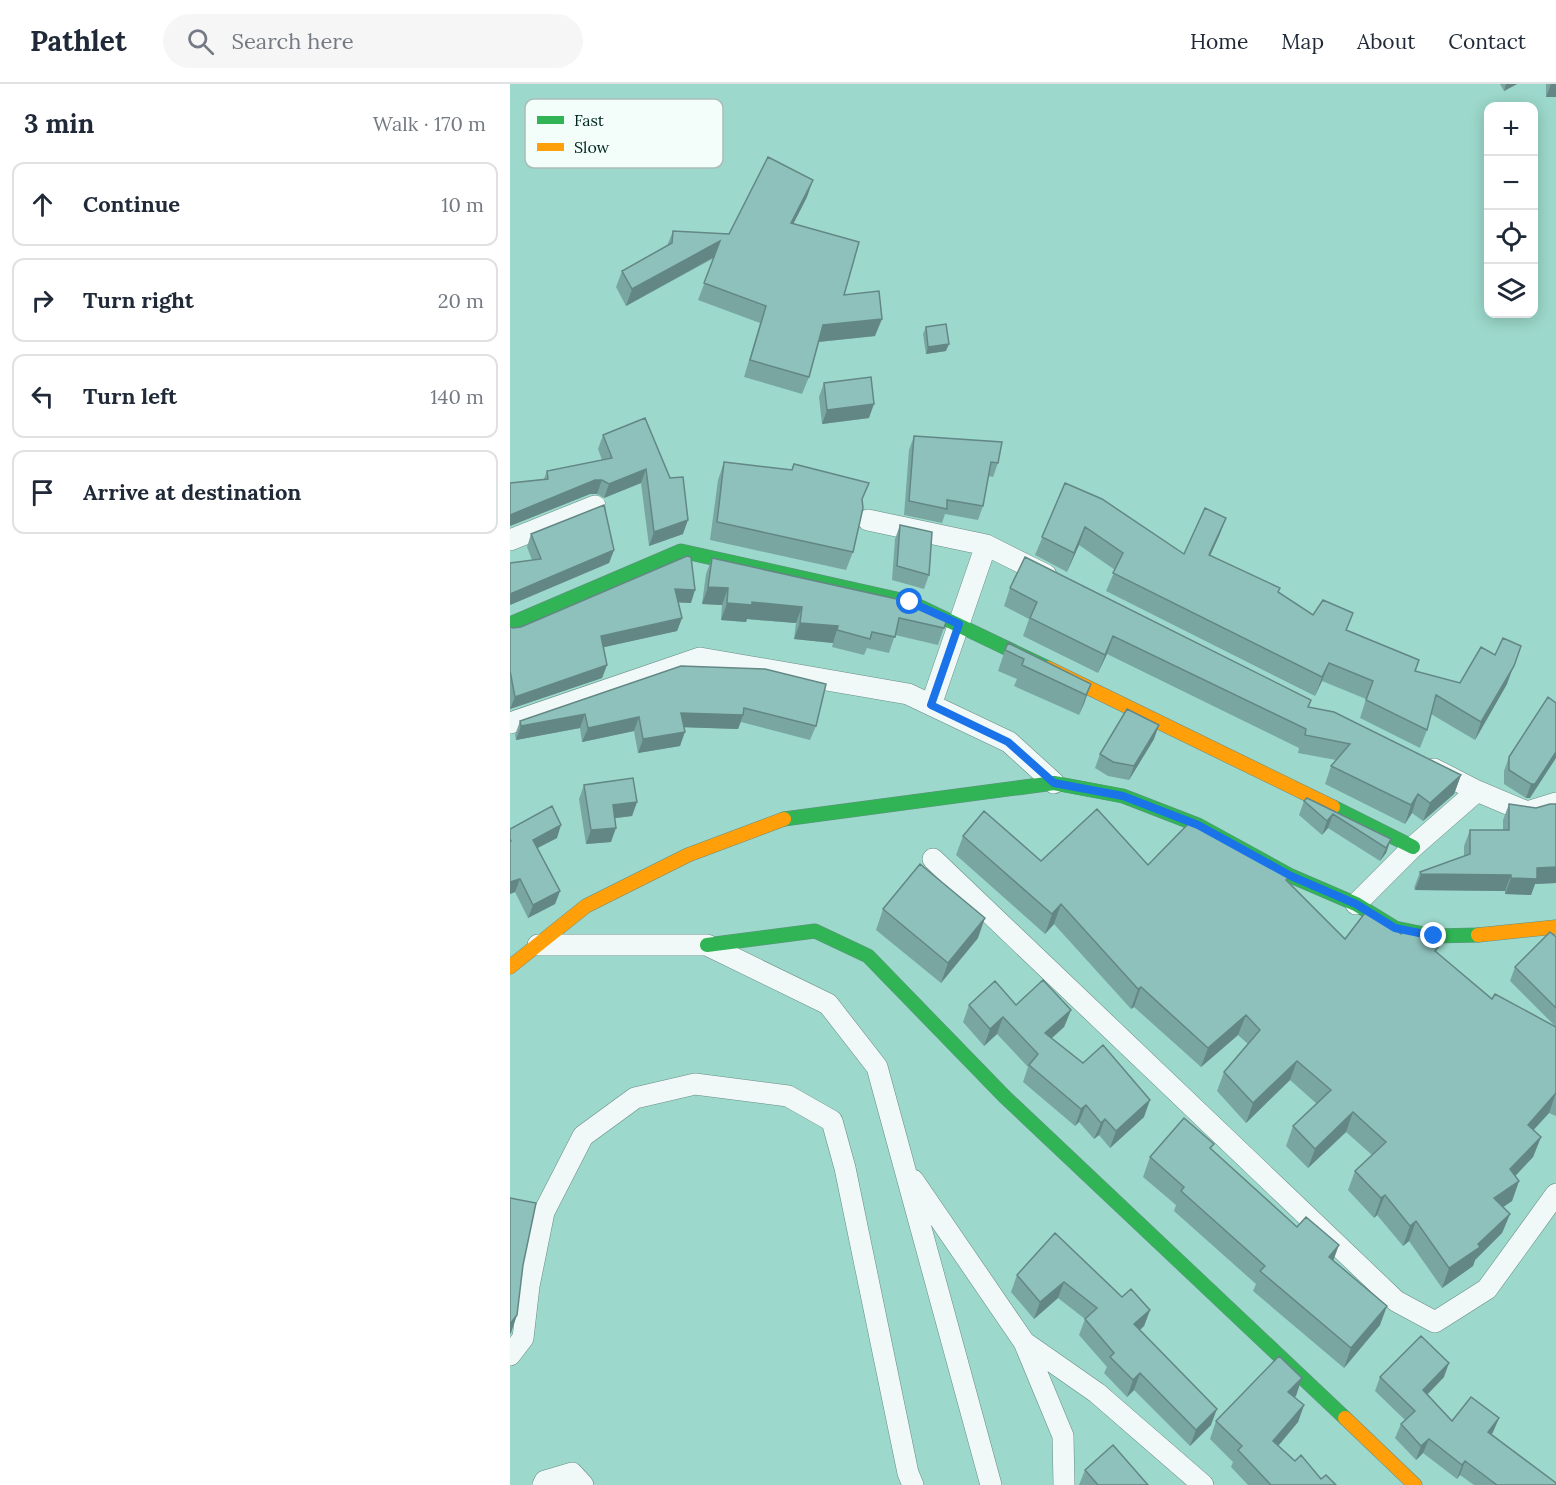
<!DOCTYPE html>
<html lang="en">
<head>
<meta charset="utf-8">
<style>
	:root { --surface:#fff; --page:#f6f6f7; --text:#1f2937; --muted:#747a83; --line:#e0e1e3 }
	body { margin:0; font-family:Lora,serif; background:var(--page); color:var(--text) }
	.controls { position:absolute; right:18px; top:18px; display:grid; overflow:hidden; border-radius:12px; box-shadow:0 3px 15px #0003 }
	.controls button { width:54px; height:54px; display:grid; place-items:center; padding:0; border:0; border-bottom:2px solid var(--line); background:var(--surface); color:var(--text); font:30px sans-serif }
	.stop { position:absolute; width:18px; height:18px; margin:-14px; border:4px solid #1a73e8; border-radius:50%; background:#fff }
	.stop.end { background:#1a73e8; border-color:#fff; box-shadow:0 2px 6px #0008 }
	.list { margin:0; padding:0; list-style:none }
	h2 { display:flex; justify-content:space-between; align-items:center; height:78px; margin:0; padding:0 24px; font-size:26px }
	h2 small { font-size:20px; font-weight:400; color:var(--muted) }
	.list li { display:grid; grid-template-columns:39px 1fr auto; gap:18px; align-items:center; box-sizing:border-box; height:84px; margin:0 12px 12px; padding:0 12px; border:2px solid var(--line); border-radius:12px }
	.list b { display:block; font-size:22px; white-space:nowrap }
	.list em { font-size:20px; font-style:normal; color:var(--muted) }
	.icon { flex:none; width:33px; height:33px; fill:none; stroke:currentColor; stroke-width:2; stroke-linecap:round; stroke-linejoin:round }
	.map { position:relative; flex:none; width:1046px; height:1401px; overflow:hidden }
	header { display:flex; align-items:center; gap:36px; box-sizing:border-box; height:84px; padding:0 30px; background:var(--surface); border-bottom:2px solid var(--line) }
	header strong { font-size:28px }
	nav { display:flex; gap:33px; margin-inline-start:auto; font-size:21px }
	.search { width:420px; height:54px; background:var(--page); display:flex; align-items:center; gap:15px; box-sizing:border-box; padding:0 21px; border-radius:33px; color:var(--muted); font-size:22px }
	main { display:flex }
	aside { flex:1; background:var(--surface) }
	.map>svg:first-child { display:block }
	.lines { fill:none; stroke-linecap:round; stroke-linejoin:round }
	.street-casing { stroke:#678d85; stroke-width:22 }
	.fast-casing { stroke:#678d85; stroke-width:15 }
	.slow-casing { stroke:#678d85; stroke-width:15 }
	.street { stroke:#f0f9f7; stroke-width:21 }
	.fast { stroke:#30b455; stroke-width:14 }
	.slow { stroke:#ff9f0a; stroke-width:14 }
	.wall { fill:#7aa6a2 }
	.shaded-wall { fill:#638784 }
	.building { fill:#8ec1bc; stroke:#638784; stroke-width:1.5 }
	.route { stroke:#1a73e8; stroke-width:8 }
	.key { fill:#f3fdfa; stroke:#aabcb8; stroke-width:1.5 }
	.key-label { font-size:16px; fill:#01261f }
</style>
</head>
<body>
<header>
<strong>Pathlet</strong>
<div class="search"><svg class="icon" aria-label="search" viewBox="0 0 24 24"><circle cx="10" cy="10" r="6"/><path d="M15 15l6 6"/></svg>Search here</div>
<nav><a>Home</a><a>Map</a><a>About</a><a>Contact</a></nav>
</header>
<main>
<aside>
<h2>3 min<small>Walk · 170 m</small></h2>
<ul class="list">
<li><svg class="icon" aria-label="ahead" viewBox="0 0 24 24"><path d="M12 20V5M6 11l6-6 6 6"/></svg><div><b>Continue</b></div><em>10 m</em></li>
<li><svg class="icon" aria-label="right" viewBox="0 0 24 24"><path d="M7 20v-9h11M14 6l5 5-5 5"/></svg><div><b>Turn right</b></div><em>20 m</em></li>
<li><svg class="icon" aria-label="left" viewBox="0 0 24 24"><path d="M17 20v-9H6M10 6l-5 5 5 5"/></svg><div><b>Turn left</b></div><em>140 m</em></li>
<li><svg class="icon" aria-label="arrive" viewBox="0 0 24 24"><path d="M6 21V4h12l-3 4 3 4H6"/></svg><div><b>Arrive at destination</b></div></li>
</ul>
</aside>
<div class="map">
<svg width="1046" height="1401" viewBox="0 0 1046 1401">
	<rect width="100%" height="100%" fill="#9cd8cb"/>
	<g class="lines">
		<defs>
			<path id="street" d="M358,436L476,461
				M0,456L85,422
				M421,621L476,461L536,491
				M0,639L190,574L398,610L499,658L544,699
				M967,707L1017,728L1046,719
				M423,775L886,1217L925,1238L977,1205L1046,1110
				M846,820L903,763L967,707L924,685
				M28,861H197L318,920L367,983L481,1401
				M403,1096L514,1258L553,1352L554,1401
				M514,1258L587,1309L693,1401
				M0,1271L13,1254L19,1202L34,1128L73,1052L125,1014L185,1000L278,1012L322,1037L335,1084L398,1389L403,1401
				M33,1401L35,1397L62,1389L73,1401"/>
			<path id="fast" d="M0,540L171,467L400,518L538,584
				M823,723L903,763
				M274,735L544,699L613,712L688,741L781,792L846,820L885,844L924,852L968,851
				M197,861L305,847L358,872L494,1012L835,1334"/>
			<path id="slow" d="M538,584L823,723
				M968,851L1046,843
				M0,883L76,822L178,771L274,735
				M835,1334L905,1401"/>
		</defs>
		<use href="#street" class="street-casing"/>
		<use href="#fast" class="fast-casing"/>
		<use href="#slow" class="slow-casing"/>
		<use href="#street" class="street"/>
		<use href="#fast" class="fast"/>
		<use href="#slow" class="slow"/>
	</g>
	<path class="wall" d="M990,0H1007L994,7Z
		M1036,0H1046V13H1036Z
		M297,113L283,140L365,252L309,258L299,293L292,310L234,293L250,239L188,216L204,174L116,222L106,203L112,187L157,162L163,147L219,150Z
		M416,243L436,267L416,270L413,250Z
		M314,299L359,334L312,340L309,313Z
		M135,334L173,450L139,462L131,399L94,414L87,410H80L0,442V399L34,395L37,387L92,376L88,365L93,351Z
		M404,352L488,379L483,393L478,392L473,422L468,436L435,430L432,439L394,431L399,366Z
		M214,378L282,386L284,380L353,417L343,468L336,486L200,456L208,396Z
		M555,399L674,470L716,434L709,452L700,472L768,508L803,531L843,529L837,546L905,588L950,599L997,600L965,656L921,630L917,646L910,664L850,634L856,615L812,597L805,612L596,507L605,486L569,461L557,488L525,471Z
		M390,441L419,491L414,505L382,496L385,455Z
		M21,450L104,466L99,479L0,521V479L22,476L17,463Z
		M177,472L181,519L168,518L172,534L167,547L93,563L97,581L92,594L0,625V543L3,544L11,543Z
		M202,474L437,535L428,561L385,551L379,569L357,564L354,571L322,563L323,559L284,555L286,539L237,535L236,538L211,536L212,521L192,520L196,490Z
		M500,504L798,623L951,691L944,710L913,737L902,729L895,740L815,700L821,682L826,676L788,669L789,664L597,570L588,589L513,552L519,535L494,522Z
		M495,566L581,600L569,631L504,602L507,595L488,587Z
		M171,582L306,642L300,656L231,638L228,645L174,643L170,662L128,669L124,647L72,658L70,644L6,656L5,651L10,637Z
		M1046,619L1020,714H1016L994,700V687L999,673Z
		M644,655L619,696L598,692L585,684L590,670Z
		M74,701L127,718L122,732L105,734L101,758L76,760L69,715Z
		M794,717L881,755L876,769L870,777L818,744L812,751L789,731Z
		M999,720L1026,724L1046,720V799L1025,800L1021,811L995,810V807L905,806L904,804L910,788L954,772V762L960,746H993V736Z
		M0,745L47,754L27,764L50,807L45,820L18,834L5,808L0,810Z
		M453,752L531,777L638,781L748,775L779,798L835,855L891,850L927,869L982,915L1046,943L1000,897L1005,883L1046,853V1032L1039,1029L1023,1046L1031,1053L1023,1073L1005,1092L1009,1097L1002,1117L993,1123L1000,1130L992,1149L965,1176L963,1182L932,1204L899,1157L893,1162L867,1131L864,1134L838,1106L845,1087L862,1071L836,1048L798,1084L776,1062L783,1042L807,1020L780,996L736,1039L707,1007L714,988L738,960L728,951L691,983L624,923L621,925L544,840L535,850L446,771Z
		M373,825L468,854L431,899L366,846Z
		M459,921H506L561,926L554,943L541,955L634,1033L600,1064L589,1051L584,1055L569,1038L565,1042L513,998L518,983L487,950L474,962L453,938Z
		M701,1066L823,1176L870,1241L834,1284L743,1207L746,1200L664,1127L666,1121L633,1093L640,1073Z
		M545,1149L612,1213L640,1226L634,1242L630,1246L701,1341L680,1362L624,1306L617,1313L594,1289L597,1283L569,1251L575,1235L548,1214L524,1235L501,1208L507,1191Z
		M870,1293H934L917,1311L942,1337L989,1334L982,1350L1046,1401H964L950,1391L947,1395L913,1369L906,1376L885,1354L891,1340L895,1336L865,1307Z
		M792,1294L784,1313L794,1321L788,1338L768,1362L785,1377L811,1395L826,1401H738L721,1383L723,1378L700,1355L706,1337Z
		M575,1386L638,1401H569Z"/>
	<path class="shaded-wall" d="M996,0H1007L994,7Z
		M1041,0H1046V13H1036Z
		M303,96L297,113L275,156L281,139Z
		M210,157L204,173L116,222L122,205Z
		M372,235L365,252L307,258L313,241Z
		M439,260L436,267L416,270L418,263Z
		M364,320L359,334L312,340L317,326Z
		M136,385L131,399L94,414L99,400Z
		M85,396H92L87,410H80L0,442V431Z
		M716,434L709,452L692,489L699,471Z
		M178,436L173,450L139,462L144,448Z
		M575,443L569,461L557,488L564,469Z
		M104,466L99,479L0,521V510Z
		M198,503L218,504L212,521L192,520Z
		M165,505L185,506L181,519L161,518Z
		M242,518L292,523L286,539L237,535L236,538L211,536L217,519Z
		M172,534L167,547L86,565L91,552Z
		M290,539L328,542L323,559L284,555Z
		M603,552L597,570L588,589L595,571Z
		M1011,562L997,600L965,656L971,638Z
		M819,579L812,597L805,612L812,593Z
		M97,581L92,594L0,625L5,613Z
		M581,600L574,620L569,631L576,611Z
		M171,629L233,631L228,645L166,643Z
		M75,630L70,644L6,656L11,642Z
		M129,633L124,647L72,658L78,644Z
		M649,641L644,655L619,696L624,682Z
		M175,648L170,662L128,669L133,655Z
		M1046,668V674L1020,714H1016L1021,700Z
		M951,691L944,710L913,737L920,719Z
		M908,710L902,729L895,740L901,721Z
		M127,718L122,732L98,735L103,721Z
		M823,730L818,744L812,751L817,737Z
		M51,741L47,754L18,769L23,756Z
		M106,744L101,758L76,760L81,746Z
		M881,755L876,769L870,777L876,764Z
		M1046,783V799L1025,800L1021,811L995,810L1001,794L1027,784Z
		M911,790L1001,791L995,807L905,806Z
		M10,795L5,808L0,810V798Z
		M50,807L45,820L18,834L23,821Z
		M551,820L544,840L535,850L542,830Z
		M475,834L468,854L431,899L438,879Z
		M631,903L624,923L621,925L628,905Z
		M561,926L554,943L528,966L535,949Z
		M736,931L728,951L691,983L698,964Z
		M493,933L487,950L474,962L480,945Z
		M787,977L780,996L736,1039L743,1019Z
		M1046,1009L1039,1029L1010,1061L1018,1041Z
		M640,1016L634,1033L600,1064L606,1047Z
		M576,1021L569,1038L565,1042L571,1025Z
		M843,1028L836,1048L798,1084L805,1065Z
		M595,1035L589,1051L584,1055L591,1039Z
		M1031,1053L1023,1073L993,1105L1000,1085Z
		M1009,1097L1002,1117L977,1134L984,1114Z
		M875,1111L867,1131L864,1134L871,1114Z
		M1000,1130L992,1149L965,1176L963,1182L932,1204L939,1184L968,1160Z
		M906,1137L899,1157L893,1162L900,1142Z
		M829,1161L822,1180L819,1173Z
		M554,1198L548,1214L524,1235L530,1218Z
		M877,1222L870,1241L834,1284L841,1264Z
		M640,1226L634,1242L618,1256L624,1240Z
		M7,1231L1,1249L0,1250V1240Z
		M939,1279L934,1293L908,1320L913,1306Z
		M630,1289L624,1306L617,1313L623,1296Z
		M792,1294L786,1312L771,1326L778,1308Z
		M794,1321L788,1338L757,1375L763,1357Z
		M707,1325L701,1341L680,1362L686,1346Z
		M989,1334L983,1348L973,1361L978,1348Z
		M919,1355L913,1369L906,1376L911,1362Z
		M955,1377L950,1391L947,1395L952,1381Z"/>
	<path class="building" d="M258,73L303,96L281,139L349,158L334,211L369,207L372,235L313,241L299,293L240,276L256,222L194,199L210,157L122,205L112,187L162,159L163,147L219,150Z
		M436,240L439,260L418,263L416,243Z
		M361,293L364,320L317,326L314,299Z
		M135,334L160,394L173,393L178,436L144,448L136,385L99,400L92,396H85L0,431V399L38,395L37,387L102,374L93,351Z
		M404,352L492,358L488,379L481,378L473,422L437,416V425L399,417Z
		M214,378L282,386L284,380L359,399L352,415L353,424L343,468L207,438Z
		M555,399L592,415L674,470L695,424L716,434L699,471L770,504L768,508L803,531L813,516L843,529L836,546L909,576L905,587L950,599L971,563L985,571L993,554L1011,562L1004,582L971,638L926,611L917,646L856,616L863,597L819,579L812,593L603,489L613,469L575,443L564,469L532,453Z
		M94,421L104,466L0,510V479L31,475L21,450Z
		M390,441L422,448L419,491L387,482Z
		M177,472L181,473L185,506L165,505L172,534L91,552L97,581L5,613L0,587V543L3,544L11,543Z
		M515,473L801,616L798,623L824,628L951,691L920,719L908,710L901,721L821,682L840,660L795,651L796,645L603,552L595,571L520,534L527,518L500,504Z
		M202,474L400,518L437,535L434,544L389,534L385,553L362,548L360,555L327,546L328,542L290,539L292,523L242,518V521L217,519L218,504L198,503Z
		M498,559L581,600L576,611L512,581L514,575L495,566Z
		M171,582L255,585L316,600L306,642L234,624L233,631L171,629L175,648L133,655L129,633L78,644L75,630L11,642L10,637Z
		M1038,613L1046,619V668L1025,700H1021L999,686V673Z
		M617,625L649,641L624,682L603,678L590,670Z
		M123,694L127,718L103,721L106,744L81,746L74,701Z
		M797,714L881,755L876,764L823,730L817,737L794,717Z
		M999,720L1026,724L1040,720H1046V783L1027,784V795L1001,794V791L911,790L910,788L960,770V746H999Z
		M42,722L51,741L23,756L50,807L23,821L10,795L0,798V758L1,757L0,755V745Z
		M587,725L638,781L683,735L739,765L748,775L751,772L780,788L782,790L776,796L835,855L858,825L891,850L897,843L910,846L929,862L925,867L982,915L985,910L1046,943V1009L1018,1041L1031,1053L1000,1085L1009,1097L984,1114L1000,1130L968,1160L970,1163L939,1184L906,1137L900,1142L875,1111L871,1114L845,1087L876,1058L843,1028L805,1065L783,1042L821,1006L787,977L743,1019L714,988L750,946L736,931L698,964L631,903L628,905L551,820L542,830L453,752L474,727L531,777Z
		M410,780L475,834L438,879L373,825Z
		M1040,848L1046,853V924L1005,883Z
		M533,896L561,926L535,949L573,979L593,961L640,1016L606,1047L595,1035L591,1039L576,1021L571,1025L519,981L528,970L493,933L480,945L459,921L485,897L506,921Z
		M674,1034L704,1060L700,1064L787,1143L796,1133L829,1161L819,1173L877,1222L841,1264L750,1187L755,1182L671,1107L674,1103L640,1073Z
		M0,1114L26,1119L13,1181L7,1231L0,1240Z
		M545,1149L612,1213L621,1205L640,1226L624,1240L707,1325L686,1346L630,1289L623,1296L600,1273L604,1269L575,1235L587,1224L554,1198L530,1218L507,1191Z
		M911,1252L939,1279L913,1306L942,1337L961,1313L989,1334L978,1348L1046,1399V1401H987L955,1377L952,1381L919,1355L911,1362L891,1340L905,1327L870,1293Z
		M769,1272L792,1294L778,1308L794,1321L763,1357L785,1377L791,1371L811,1395L816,1391L826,1401H761L728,1366L732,1362L706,1337Z
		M603,1361L638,1401H588L575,1386Z"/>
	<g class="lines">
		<path class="route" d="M400,518L449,540L421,621L498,658L544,699L613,712L688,741L781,792L846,820L885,844L924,852"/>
	</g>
	<rect x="15" y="15" width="198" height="69" rx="9" class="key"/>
	<rect x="27" y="32" width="27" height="8" fill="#30b455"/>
	<rect x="27" y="59" width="27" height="8" fill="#ff9f0a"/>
	<g class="key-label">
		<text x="64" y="42">Fast</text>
		<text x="64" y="69">Slow</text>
	</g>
</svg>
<div class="controls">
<button>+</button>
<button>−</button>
<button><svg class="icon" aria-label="locate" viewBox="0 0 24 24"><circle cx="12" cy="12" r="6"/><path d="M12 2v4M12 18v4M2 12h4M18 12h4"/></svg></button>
<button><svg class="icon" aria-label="layers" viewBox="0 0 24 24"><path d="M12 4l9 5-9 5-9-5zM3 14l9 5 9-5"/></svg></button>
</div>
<div class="stop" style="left:400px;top:518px"></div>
<div class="stop end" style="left:924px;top:852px"></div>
</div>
</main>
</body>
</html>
